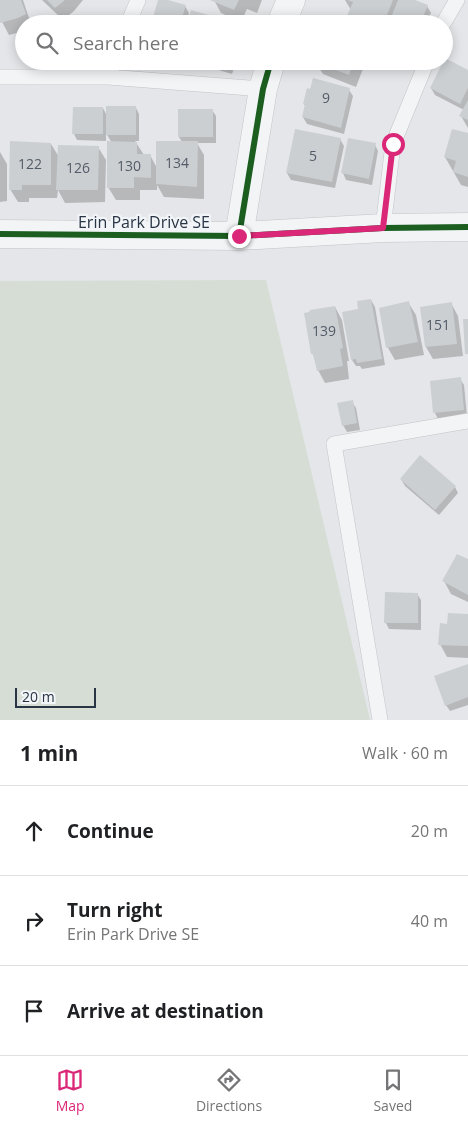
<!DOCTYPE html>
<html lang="en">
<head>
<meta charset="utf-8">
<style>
	:root { --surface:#fff; --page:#f6f6f6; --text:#202124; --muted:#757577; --line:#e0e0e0; --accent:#db2777 }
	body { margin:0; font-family:"Open Sans",sans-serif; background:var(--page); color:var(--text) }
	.scale { position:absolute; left:15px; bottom:12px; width:81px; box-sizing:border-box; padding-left:5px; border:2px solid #293544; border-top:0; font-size:14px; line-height:18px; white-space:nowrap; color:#293544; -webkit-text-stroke:4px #f2f5f8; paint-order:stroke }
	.stop { position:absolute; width:15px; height:15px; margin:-11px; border:4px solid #db2777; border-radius:50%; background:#fff }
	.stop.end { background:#db2777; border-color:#fff; box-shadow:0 1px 5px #0008 }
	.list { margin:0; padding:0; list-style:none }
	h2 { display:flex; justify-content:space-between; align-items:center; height:65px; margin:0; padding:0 20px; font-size:21px }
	h2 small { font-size:16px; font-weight:400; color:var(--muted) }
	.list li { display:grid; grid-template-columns:32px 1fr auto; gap:15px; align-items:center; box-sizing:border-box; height:90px; padding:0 20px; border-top:1px solid var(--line) }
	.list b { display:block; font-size:19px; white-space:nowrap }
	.list p { margin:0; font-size:16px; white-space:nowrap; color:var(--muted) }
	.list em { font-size:16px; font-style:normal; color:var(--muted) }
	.icon { flex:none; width:28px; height:28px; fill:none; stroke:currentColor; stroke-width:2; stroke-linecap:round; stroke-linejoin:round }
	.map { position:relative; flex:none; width:468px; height:720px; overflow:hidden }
	.search { position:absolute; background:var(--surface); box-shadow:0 2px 12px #0003; left:15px; right:15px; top:15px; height:55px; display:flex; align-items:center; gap:12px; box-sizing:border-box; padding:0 18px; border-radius:28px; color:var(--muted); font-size:19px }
	.sheet { height:335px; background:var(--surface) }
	nav { display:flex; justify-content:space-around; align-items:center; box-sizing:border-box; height:70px; border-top:1px solid var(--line); background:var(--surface); font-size:14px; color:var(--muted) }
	nav a { display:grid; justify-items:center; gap:2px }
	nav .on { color:var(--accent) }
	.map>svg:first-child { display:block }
	.green { fill:#d5ddd4 }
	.shadow { fill:#0003 }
	.building { fill:#cccfd2 }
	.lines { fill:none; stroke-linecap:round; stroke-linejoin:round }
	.service-casing { stroke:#c2c4c7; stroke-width:16 }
	.minor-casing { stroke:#c2c4c7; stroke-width:29 }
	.service { stroke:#f3f4f6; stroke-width:15 }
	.minor { stroke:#f3f4f6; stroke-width:28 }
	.cycleway-casing { stroke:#f2f5f8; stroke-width:9 }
	.cycleway { stroke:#1b5e20; stroke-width:6 }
	.route { stroke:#db2777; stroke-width:6 }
	.labels { text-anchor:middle; stroke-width:4.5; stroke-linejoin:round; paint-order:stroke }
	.number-label { font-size:14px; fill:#525c68 }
	.street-label { font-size:16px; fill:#293544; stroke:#f2f5f8 }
</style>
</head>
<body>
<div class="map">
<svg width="468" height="720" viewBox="0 0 468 720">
	<rect width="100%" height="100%" fill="#e4e6e9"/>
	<path class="green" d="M266,280L370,720H0V281Z"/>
	<path class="shadow" d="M0,0H23L31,24H24V31L9,35L0,18Z
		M42,0H83L74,11L63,20Z
		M159,0L185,6L189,13L187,19L233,24H152Z
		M214,0H262L257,13L247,9L241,22L221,13Z
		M345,0H412L427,6L431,13L426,24H353L349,16L351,10Z
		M188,61H233L235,65L232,74Z
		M366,61L356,87L323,74L315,62Z
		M468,72V128L461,116L464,110L435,95L431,88Z
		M349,90L353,96L344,134L307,124L303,117L306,107L304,104L311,91Z
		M103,108L107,116L136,108L139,114V141H135L144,155H150L157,168L182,142L179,137L212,110L216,116V143H197L204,155V199L164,197L157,185V190H140V200H116L108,187L112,143L106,133V141L77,140L74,134Z
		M468,135V187L461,185L445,157Z
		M340,139L344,146L335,188L291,180L287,173Z
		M51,144L59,157L98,147L106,160L105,202L65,203L58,190L57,198H29V202H18L10,189Z
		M375,145L378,151L372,185L346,180L343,173Z
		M0,152L7,164V201L0,202Z
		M371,300L375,307L385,365L362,369L360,366H356L352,360L344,313L360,310Z
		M408,302L416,315L424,355L395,360L388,348Z
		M451,303L458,316L463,356L433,359L426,347Z
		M335,307L342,320L349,361H347L349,379L325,383L318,370L313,354Z
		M460,379L464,385L467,416L438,419L435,413Z
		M352,402L356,408L360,430L347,432L343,425Z
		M401,479L455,487L458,493L439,515L405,486Z
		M468,561V602L451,594L444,581Z
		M417,594L421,600V630L389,629L386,623Z
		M468,615V658L447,657L440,644L448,625Z
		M468,665V705L450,711L446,705Z"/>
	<path class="building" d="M0,0H21L26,14L18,18L0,23Z
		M47,0H65L55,8Z
		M158,0H168L186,5L180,24H151Z
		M210,0H239L234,10Z
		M347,0H393L385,20L373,15L369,24L347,16L353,2Z
		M398,0H415L428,5L420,24H399L390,20Z
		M191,10L233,22V24H187Z
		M445,58L468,70V88L460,104L430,88Z
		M313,61H354L349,75Z
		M313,78L350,88L341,128L302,117L305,104H303L307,88L310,89Z
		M468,100V120L459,116Z
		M106,106H136V135H106Z
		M73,107H103V134H72Z
		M178,109H213V137H178Z
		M295,129L341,138L332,182L286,173Z
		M452,129L468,133V177L453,172L456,161L444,157Z
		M348,138L376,143L369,179L341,173Z
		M10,141L51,143V185H22V190H9Z
		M107,141L137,142V154H151V178L134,177V188H107Z
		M156,141H198L197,187L156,184Z
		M58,145L99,146L98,190H56Z
		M371,299L382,359L357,363L356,359L351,360L342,312L358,309L357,301Z
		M409,301L418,342L386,348L379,308Z
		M452,302L457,344L425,347L420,307Z
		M335,306L343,348L340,349L343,366L317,371L313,354H311L304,313L309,312L310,310Z
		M463,319H468V354H465Z
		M461,377L464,410L433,413L430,381Z
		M353,400L357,423L342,426L337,403Z
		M420,455L456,486L435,510L400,479Z
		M457,554L468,559V595L442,581Z
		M385,592L418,593V623H384Z
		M448,613L468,614V646L438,645L440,623L447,624Z
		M468,664V697L445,706L434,676Z"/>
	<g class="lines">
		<defs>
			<path id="service" d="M128,24L138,0
				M443,24L457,0
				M0,77H108L263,89
				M108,77L114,61
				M383,228L393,144L427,61
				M380,720L334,444L468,421"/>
			<path id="minor" d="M281,24L291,0
				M0,234L239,236L383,228L468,227
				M239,236L263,89L271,61"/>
		</defs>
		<use href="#service" class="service-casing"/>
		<use href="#minor" class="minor-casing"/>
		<use href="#service" class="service"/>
		<use href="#minor" class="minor"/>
		<defs>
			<path id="cycleway" d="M0,234L239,236L383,228L468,227
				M239,236L263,89L271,61"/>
		</defs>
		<use href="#cycleway" class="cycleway-casing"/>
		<use href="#cycleway" class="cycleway"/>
	</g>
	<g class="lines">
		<path class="route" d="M239,236L383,228L393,144"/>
	</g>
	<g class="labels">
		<g class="number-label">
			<text x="326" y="103">9</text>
			<text x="313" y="161">5</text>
			<text x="177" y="168">134</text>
			<text x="30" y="169">122</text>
			<text x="129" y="171">130</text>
			<text x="78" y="173">126</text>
			<text x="438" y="330">151</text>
			<text x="324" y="336">139</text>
		</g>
		<g class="street-label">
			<text x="144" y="228">Erin Park Drive SE</text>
		</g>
	</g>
</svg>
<div class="scale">20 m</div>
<div class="stop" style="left:393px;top:144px"></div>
<div class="stop end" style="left:239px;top:236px"></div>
<div class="search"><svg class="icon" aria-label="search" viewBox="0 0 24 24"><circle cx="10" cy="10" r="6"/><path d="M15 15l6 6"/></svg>Search here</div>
</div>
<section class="sheet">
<h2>1 min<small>Walk · 60 m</small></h2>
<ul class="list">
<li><svg class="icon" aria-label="ahead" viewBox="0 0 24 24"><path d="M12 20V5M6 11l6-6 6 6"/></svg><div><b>Continue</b></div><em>20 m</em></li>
<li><svg class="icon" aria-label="right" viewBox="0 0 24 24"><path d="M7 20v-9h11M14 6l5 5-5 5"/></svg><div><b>Turn right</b><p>Erin Park Drive SE</p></div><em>40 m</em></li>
<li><svg class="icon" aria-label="arrive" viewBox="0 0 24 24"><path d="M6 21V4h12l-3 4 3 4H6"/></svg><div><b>Arrive at destination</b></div></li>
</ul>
</section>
<nav>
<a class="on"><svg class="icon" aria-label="map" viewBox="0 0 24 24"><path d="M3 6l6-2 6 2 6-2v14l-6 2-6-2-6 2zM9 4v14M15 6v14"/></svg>Map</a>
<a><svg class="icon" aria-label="directions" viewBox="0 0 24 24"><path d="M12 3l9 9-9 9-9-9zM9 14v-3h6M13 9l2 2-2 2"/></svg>Directions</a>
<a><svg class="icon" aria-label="saved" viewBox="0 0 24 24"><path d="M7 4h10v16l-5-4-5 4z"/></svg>Saved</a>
</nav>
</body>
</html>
